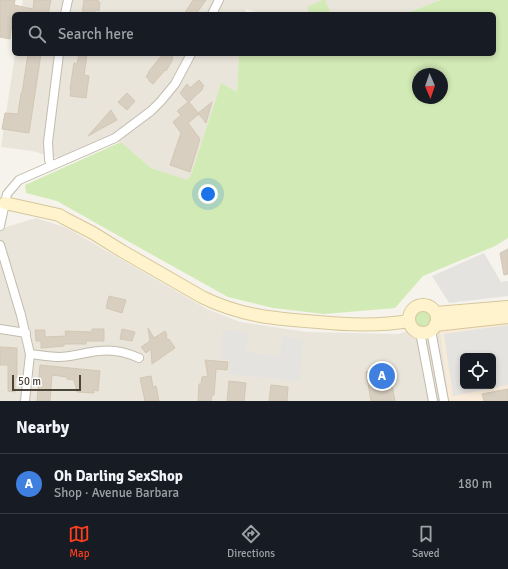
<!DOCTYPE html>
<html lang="en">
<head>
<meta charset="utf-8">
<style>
	:root { --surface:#171b24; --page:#242831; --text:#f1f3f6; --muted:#9ea1a6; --line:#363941; --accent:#fc3f1d }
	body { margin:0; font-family:Signika,sans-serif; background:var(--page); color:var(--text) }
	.controls { position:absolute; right:12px; bottom:12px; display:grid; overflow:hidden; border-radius:6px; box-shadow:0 2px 6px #0003 }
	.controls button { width:36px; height:36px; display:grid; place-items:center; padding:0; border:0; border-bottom:1px solid var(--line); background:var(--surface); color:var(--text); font:20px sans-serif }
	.compass { position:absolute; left:412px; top:68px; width:36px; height:36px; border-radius:50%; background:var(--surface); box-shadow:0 2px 6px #0003; rotate:178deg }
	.scale { position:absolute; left:12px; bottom:10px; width:69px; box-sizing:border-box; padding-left:4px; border:2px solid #4b4439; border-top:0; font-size:11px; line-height:14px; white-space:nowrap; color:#4b4439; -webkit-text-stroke:3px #fff; paint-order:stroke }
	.you { position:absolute; left:208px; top:194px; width:14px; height:14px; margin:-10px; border:3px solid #fff; border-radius:50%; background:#1a73e8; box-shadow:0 0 0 6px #1a73e833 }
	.badge { display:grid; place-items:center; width:26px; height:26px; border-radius:50%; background:var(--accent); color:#fff; font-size:13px; font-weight:700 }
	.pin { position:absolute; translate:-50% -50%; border:2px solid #fff; box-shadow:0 1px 4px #0006 }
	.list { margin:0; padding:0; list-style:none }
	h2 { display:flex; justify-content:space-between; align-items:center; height:52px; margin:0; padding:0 16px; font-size:17px }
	h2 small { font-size:13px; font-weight:400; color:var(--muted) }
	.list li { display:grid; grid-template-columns:26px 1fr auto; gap:12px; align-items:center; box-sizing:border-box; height:60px; padding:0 16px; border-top:1px solid var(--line) }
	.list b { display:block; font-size:15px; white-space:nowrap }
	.list p { margin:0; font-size:13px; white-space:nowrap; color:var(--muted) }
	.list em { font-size:13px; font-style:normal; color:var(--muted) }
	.icon { flex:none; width:22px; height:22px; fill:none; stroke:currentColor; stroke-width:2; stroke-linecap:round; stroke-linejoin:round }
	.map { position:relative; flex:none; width:508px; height:401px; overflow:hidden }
	.search { position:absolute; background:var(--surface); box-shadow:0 2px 6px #0003; left:12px; right:12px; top:12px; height:44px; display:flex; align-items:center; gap:10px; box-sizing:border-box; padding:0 14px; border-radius:6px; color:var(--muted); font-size:15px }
	.sheet { height:112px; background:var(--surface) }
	nav { display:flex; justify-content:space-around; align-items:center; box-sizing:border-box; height:56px; border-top:1px solid var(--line); background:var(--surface); font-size:11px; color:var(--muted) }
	nav a { display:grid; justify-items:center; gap:2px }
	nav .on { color:var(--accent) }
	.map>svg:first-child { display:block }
	.residential { fill:#eae5da }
	.commercial { fill:#f7ead8; fill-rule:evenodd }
	.green { fill:#d2eab5; fill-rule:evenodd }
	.parking { fill:#e5e3e0; fill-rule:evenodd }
	.building { fill:#d8cfc1; stroke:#d3c7b4 }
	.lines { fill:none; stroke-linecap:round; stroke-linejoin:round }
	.street-casing { stroke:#c2bbae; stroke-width:10 }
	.secondary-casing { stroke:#d6c79b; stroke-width:14 }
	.street { stroke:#fff; stroke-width:8 }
	.secondary { stroke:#fff3cd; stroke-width:12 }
</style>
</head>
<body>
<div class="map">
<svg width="508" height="401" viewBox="0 0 508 401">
	<rect width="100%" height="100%" fill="#f6f3ec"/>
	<path class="residential" d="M23,0H440L405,14H263L246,9L245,14H21Z
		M15,54H239L237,92L221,83L191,175L187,181L151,168L121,142L116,140L68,161L32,151L1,147Z
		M36,218L67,228L207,309L240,322L307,332L398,334L439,321L449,401H0V229Z"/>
	<path class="commercial" d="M508,318V401H449L439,321ZM463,356H493V386H463Z"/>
	<path class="green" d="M323,0H325L331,14H310L307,7Z
		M440,0H508V238L495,246L423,276L395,308L324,314L273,308L228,297L133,244L57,201L26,193L25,185L121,142L151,168L187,180L191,175L221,83L237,92L239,54H494V14H405ZM418,74H442V98H418Z
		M414 319a9 9 0 1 1 18 0a9 9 0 1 1-18 0Z"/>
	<path class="parking" d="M484,253L501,282L508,281V296L449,303L432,276Z
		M508,325V385L453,396L444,334ZM463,356H493V386H463Z
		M223,330L248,332L246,352L280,356L282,336L303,340L300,381L229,374V360L221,359Z"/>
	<path class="building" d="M0,0H15L14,5L33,9L34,0H51L48,14H13L10,39L0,37Z
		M84,0H98V2H100L99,11L95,10L94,14H82Z
		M193,0H206L196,14H184Z
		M28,54H41L29,133L2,129L5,113L18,114L21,93H22Z
		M79,54H87L84,75L89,76L86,98L70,96L71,89H70L74,63L77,64Z
		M163,54H169L173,57L172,58L173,59L166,71L165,70L153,84L149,81V79L146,77L149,72V71Z
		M199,80L204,86L202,88L203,89L189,102L199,114L188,123L200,139L190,172L170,165L181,133L173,122L181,115L177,111L188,102L180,93L187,84L190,88Z
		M127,93L135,101L127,110L118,102Z
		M212,102L206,123L198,113Z
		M111,110L117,120L88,136Z
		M508,249V274L504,275L500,253Z
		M109,296L126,300L122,313L106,308Z
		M148,328L154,338L165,331L167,335L166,337L168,340L169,339L175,348L152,364L151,349L146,353L141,347L150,341Z
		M92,329H104V341H86V344H64V346L41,348V341H36L35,330H45V337L66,336L65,331L92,332Z
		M122,329L135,332L132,341L120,339Z
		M0,347L17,348V378H15V392L8,391V365H0Z
		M205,360L228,362L227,370L216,369L214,395H212L211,401H198L199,384H201L202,377L208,376Z
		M40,365L100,371L98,391L94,390V393L77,392L74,380L67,379V377L52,375L50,401H37Z
		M378,368L379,369L386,371L388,373L390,384L392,385L395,401H371L366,372Z
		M151,376L153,387L156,386L159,401H145L140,378Z
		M229,381L246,383L244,401H227Z
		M271,385L288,387L287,401H269Z
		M508,389V401H484L482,394Z"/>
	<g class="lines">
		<defs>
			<path id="street" d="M65,14L68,0
				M212,14L219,0
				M51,166L49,160L48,142L59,54
				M0,226L7,194L19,180L115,138L151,111L161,101L175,84L191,54
				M0,245L21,315L30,354L25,401
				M0,329L26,333
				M431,330L444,401
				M420,332L433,401
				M30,354C40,355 49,357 59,357C72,357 86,352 99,351C113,349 126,352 139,358"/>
			<path id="secondary" d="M5,203L59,215L64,218L93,233L122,251L202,297C240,316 276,319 318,322C348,325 380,326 409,321
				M409 319a14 14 0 1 1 28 0a14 14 0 1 1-28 0Z
				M436,313L508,307
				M435,325L508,317"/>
		</defs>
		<use href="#street" class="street-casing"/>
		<use href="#secondary" class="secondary-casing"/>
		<use href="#street" class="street"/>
		<use href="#secondary" class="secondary"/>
	</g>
</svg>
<div class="controls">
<button><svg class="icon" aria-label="locate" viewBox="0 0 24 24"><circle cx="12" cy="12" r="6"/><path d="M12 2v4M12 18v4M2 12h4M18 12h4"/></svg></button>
</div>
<svg class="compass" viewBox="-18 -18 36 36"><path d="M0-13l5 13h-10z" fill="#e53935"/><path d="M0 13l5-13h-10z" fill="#9ea1a6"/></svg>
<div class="scale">50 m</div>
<div class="you"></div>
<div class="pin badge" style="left:382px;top:376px;background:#3f7fe0">A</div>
<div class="search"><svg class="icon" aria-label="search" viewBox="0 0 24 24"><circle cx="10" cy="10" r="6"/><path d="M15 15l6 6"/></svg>Search here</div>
</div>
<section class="sheet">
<h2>Nearby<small></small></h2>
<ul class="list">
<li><span class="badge" style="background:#3f7fe0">A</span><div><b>Oh Darling SexShop</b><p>Shop · Avenue Barbara</p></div><em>180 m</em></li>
</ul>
</section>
<nav>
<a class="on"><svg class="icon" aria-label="map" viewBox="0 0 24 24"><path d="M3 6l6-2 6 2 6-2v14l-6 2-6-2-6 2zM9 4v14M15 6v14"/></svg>Map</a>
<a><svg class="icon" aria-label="directions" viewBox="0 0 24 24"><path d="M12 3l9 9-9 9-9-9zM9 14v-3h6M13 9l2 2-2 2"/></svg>Directions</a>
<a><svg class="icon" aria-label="saved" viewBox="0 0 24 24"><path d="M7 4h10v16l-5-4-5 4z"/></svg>Saved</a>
</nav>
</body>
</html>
